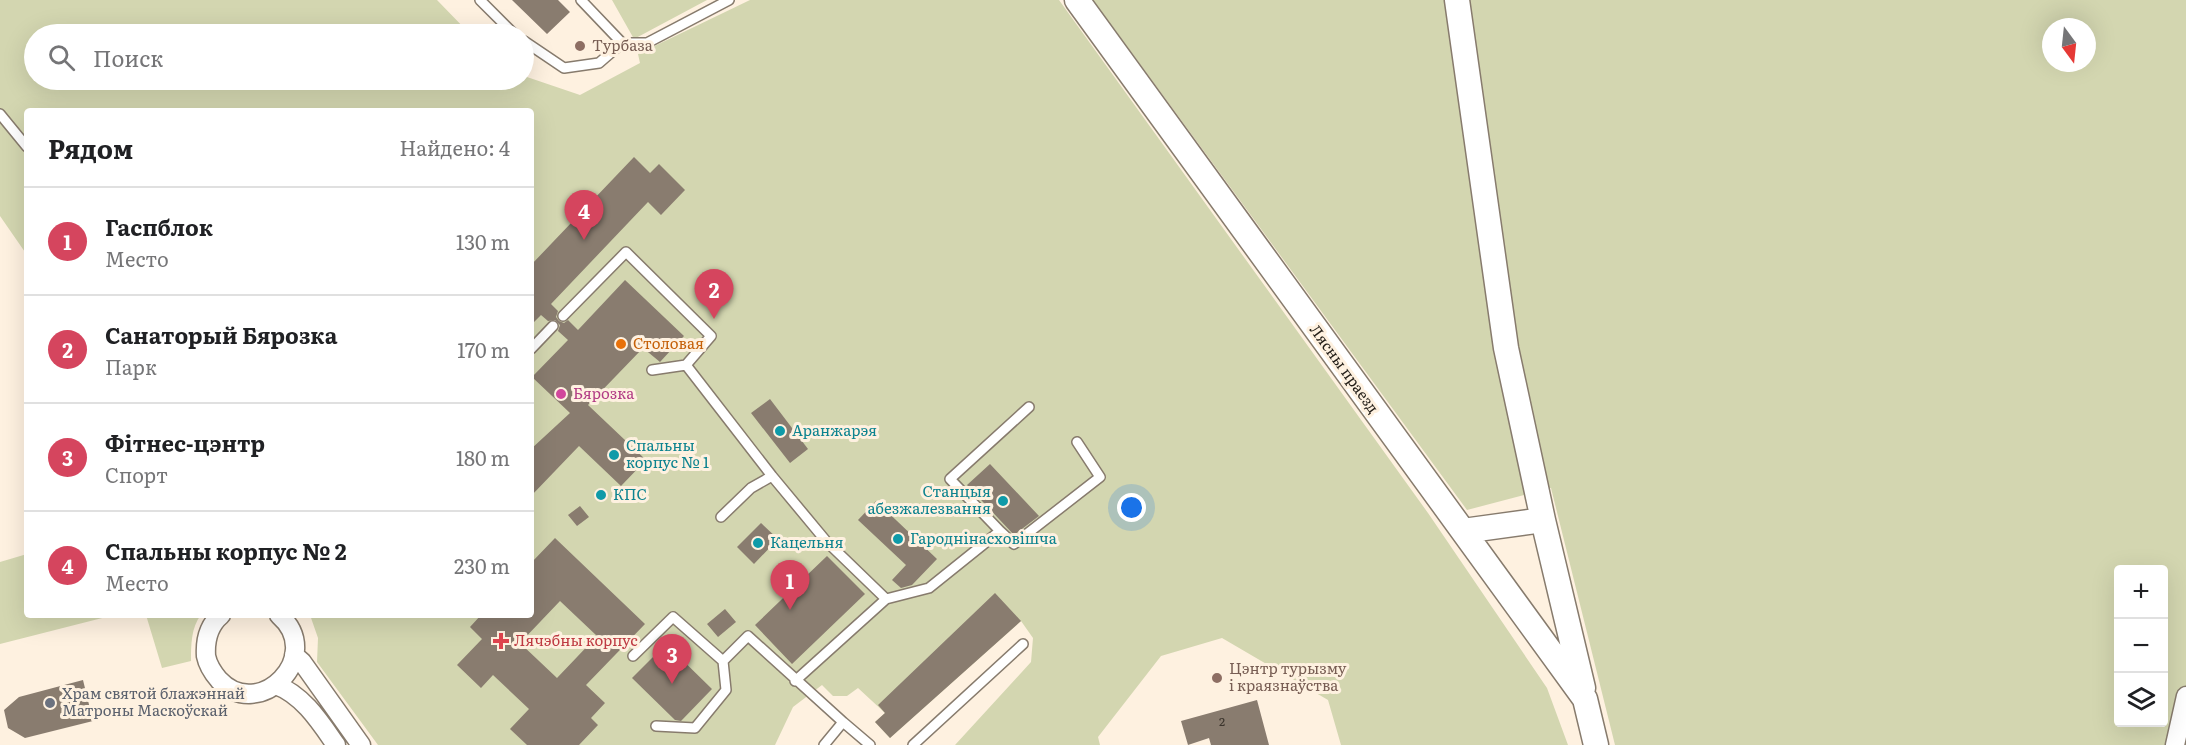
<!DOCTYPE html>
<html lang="ru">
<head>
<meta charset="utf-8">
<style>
	:root { --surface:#fff; --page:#f6f6f6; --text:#202124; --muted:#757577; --line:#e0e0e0; --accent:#d5455e }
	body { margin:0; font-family:Literata,serif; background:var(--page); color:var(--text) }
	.controls { position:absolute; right:18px; bottom:18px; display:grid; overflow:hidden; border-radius:6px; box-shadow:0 6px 24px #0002 }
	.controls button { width:54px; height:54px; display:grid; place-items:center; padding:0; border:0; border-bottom:2px solid var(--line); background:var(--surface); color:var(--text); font:30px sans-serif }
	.compass { position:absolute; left:2042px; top:18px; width:54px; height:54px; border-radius:50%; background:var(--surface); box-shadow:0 6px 24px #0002; rotate:165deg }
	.you { position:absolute; left:1132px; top:508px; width:21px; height:21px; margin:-15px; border:4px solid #fff; border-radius:50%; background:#1a73e8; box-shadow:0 0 0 9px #1a73e833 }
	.badge { display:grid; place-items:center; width:39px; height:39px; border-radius:50%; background:var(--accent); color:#fff; font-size:20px; font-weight:700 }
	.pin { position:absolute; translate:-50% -50px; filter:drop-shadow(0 2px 3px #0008) }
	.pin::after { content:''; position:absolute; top:32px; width:21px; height:18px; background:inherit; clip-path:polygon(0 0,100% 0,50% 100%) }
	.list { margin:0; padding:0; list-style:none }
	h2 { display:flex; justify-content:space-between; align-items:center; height:78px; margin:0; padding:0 24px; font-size:26px }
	h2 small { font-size:20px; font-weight:400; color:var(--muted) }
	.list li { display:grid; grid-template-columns:39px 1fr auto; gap:18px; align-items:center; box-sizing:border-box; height:108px; padding:0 24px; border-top:2px solid var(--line) }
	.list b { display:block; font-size:22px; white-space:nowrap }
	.list p { margin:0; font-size:20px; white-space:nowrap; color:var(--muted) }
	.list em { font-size:20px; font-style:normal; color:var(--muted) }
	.icon { flex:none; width:33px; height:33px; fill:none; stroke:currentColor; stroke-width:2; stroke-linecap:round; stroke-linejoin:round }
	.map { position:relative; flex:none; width:2186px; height:745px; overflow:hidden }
	.search { position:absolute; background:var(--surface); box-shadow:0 6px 24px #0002; left:24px; top:24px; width:510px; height:66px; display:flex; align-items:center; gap:15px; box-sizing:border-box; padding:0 21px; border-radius:33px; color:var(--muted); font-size:22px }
	.panel { position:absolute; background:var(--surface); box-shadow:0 6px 24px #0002; left:24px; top:108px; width:510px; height:510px; border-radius:6px }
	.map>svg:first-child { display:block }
	.green { fill:#d3d6b0; fill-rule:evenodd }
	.building { fill:#897c6f; fill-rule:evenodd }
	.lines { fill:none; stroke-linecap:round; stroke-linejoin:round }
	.lane-casing { stroke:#877b6d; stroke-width:12 }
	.street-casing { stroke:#877b6d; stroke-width:21 }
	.secondary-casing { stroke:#877b6d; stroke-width:27 }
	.lane { stroke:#fff; stroke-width:9 }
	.street { stroke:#fff; stroke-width:18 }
	.secondary { stroke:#fff; stroke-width:24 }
	.education-dot { fill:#8d6e63; stroke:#fef1e0; stroke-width:2 }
	.food-dot { fill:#e8710a; stroke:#fef1e0; stroke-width:2 }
	.hotel-dot { fill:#d1479c; stroke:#fef1e0; stroke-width:2 }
	.culture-dot { fill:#0f9aa8; stroke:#fef1e0; stroke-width:2 }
	.health-dot { fill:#e0444e; stroke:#fef1e0; stroke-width:2 }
	.worship-dot { fill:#6b7280; stroke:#fef1e0; stroke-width:2 }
	.labels { text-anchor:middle; stroke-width:6; stroke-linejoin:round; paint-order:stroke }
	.number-label { font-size:12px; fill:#3c352d }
	.education-label { font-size:15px; fill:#785e54; stroke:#fef1e0; text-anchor:start }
	.food-label { font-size:15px; fill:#c56008; stroke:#fef1e0; text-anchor:start }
	.street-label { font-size:15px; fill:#221d17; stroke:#fef1e0 }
	.hotel-label { font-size:15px; fill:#b23c85; stroke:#fef1e0; text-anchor:start }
	.culture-label { font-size:15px; fill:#0d838f; stroke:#fef1e0; text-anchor:start }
	.health-label { font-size:15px; fill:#be3a42; stroke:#fef1e0; text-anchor:start }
	.worship-label { font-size:15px; fill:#5b616d; stroke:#fef1e0; text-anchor:start }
</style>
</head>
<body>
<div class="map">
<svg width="2186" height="745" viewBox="0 0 2186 745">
	<rect width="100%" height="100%" fill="#fef1e0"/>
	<path class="green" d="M0,0H437L470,34H34V80H524V76L580,95L640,63L638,54L750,0H1059L1428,513L1547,688L1568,745H1341L1328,700L1222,638L1161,656L1098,737L1100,745H955L1031,662L1033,638L1021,621L890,738L875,722L885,713L858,688L847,696H833L822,685L793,707L775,745H378L317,662L318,638L310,615H531V111H27V255L0,216Z
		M612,0H707L634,39Z
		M1093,0H2186V745H1615L1551,488L1467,510ZM2051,27H2087V63H2051ZM2118,570H2164V722H2118Z
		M27,554V615H114L0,644V562Z
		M146,615H201C191,627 191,646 191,661L162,668Z"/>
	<path class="building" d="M512,0H558L570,12L547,34Z
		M634,157L650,173L659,164L685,190L661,215L648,202L551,304L558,311L556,317L559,321L564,323L568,320L578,330L625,280L684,336L660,362L643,348L588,405L646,460L621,486L579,446L531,496V449L570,413L532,377L568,340L558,331L560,325L555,320L548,321L541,315L531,325V265Z
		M770,399L808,449L790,463L751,413Z
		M990,464L1039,516L1014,535L967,485Z
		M876,501L937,559L912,585L901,588L892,580L906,565L858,520Z
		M580,506L589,517L577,526L568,515Z
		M761,523L778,539L754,564L737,547Z
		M555,538L645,624L586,685L605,703L591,718L598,725L579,745H527L510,729L529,709L493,675L481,688L457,665L482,639L470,627L481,615H531V563ZM560,601L597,636L557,678L520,643Z
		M827,556L865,594L792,664L755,625Z
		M995,593L1021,621L890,738L875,722L885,713L878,705Z
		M725,609L736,622L718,637L707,624Z
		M666,644L712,689L681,721L675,720L632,678Z
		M83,680L93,721L25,738L8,728L4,710L19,697Z
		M1257,700L1269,745H1211L1209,738L1188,745L1181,721Z"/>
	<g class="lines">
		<defs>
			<path id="lane" d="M480,0L514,34
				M581,0L622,43H647L729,0
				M524,41L564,68L599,63L622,43
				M0,114L27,147
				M563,316L626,252L711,336L686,365L652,370
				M531,349L553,326
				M686,365L772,476L826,541L886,599
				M721,517L751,488L772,476
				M1000,531L1014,544L1100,477L1077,442
				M633,656L673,617L723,661L748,636L843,722
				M795,681L886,599L929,588L1000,531L950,479L1029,407
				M656,726L695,728L726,690L723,661
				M824,745L843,722L870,745
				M913,745L1023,644"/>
			<path id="street" d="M221,615C209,625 205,640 206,656C208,666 213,673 219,680C259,723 326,656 279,615
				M294,655L302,662L361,745
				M276,685C303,695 320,722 336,745
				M2175,745L2186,696"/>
			<path id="secondary" d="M1077,0L1585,699L1596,745
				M1457,0L1506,348L1543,520L1583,688
				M1463,531L1543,520"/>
		</defs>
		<use href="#lane" class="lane-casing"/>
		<use href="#street" class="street-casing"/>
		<use href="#secondary" class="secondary-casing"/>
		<use href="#lane" class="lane"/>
		<use href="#street" class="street"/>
		<use href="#secondary" class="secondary"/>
	</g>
	<g class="education-dot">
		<circle cx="580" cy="46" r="6"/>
		<circle cx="1217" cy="678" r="6"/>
	</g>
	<circle class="food-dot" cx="621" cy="344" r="6"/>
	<circle class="hotel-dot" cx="561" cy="394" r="6"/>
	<g class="culture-dot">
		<circle cx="780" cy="431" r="6"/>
		<circle cx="614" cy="455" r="6"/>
		<circle cx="601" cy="495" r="6"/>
		<circle cx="1003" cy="501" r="6"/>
		<circle cx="898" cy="539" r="6"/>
		<circle cx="758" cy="543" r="6"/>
	</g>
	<path class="health-dot" d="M498 632h6v6h6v6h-6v6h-6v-6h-6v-6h6z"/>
	<circle class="worship-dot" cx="50" cy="703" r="6"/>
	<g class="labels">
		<g class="number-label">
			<text x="1222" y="726">2</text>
		</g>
		<g class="education-label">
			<text x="592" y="51">Турбаза</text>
			<text x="1229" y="674">Цэнтр турызму<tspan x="1229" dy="17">і краязнаўства</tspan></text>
		</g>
		<g class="food-label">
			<text x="633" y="349">Столовая</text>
		</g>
		<g class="street-label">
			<text transform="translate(1344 369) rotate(54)" y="5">Лясны праезд</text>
		</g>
		<g class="hotel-label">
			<text x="573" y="399">Бярозка</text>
		</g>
		<g class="culture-label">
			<text x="792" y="436">Аранжарэя</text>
			<text x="626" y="451">Спальны<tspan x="626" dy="17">корпус № 1</tspan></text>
			<text x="991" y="497" text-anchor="end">Станцыя<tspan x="991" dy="17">абезжалезвання</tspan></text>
			<text x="613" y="500">КПС</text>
			<text x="910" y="544">Гароднінасховішча</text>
			<text x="770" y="548">Кацельня</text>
		</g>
		<g class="health-label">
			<text x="514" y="646">Лячэбны корпус</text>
		</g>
		<g class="worship-label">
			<text x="62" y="699">Храм святой блажэннай<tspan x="62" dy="17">Матроны Маскоўскай</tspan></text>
		</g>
	</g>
</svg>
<div class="controls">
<button>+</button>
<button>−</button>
<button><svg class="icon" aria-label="layers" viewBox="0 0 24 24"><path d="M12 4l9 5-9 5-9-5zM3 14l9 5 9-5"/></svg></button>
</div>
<svg class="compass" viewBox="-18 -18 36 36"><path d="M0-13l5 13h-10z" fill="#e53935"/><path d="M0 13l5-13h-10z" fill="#757577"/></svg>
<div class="you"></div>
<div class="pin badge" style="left:790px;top:610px">1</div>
<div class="pin badge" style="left:714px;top:319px">2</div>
<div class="pin badge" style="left:672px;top:684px">3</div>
<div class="pin badge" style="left:584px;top:240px">4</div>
<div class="search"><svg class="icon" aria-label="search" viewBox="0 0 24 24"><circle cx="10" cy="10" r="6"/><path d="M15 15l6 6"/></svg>Поиск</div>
<section class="panel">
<h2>Рядом<small>Найдено: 4</small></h2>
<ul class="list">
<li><span class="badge">1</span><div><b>Гаспблок</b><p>Место</p></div><em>130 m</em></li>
<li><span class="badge">2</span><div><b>Санаторый Бярозка</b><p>Парк</p></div><em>170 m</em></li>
<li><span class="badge">3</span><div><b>Фітнес-цэнтр</b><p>Спорт</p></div><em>180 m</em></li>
<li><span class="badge">4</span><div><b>Спальны корпус № 2</b><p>Место</p></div><em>230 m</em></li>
</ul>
</section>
</div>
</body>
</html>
